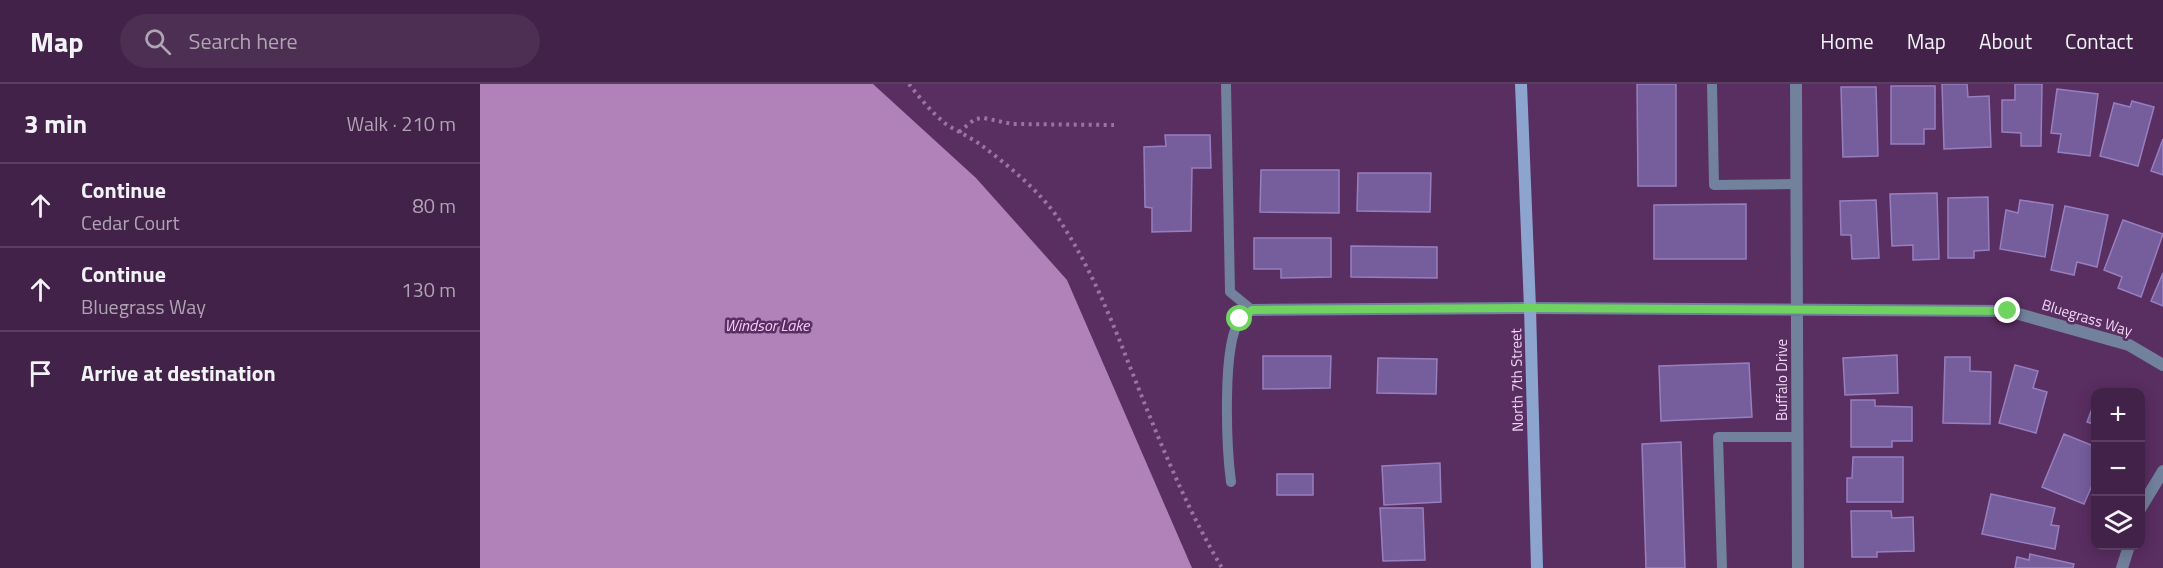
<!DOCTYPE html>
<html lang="en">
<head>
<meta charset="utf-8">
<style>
	:root { --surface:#432249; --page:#4d2f53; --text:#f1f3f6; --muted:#afa4b4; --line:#5b3f61 }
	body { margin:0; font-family:"Titillium Web",sans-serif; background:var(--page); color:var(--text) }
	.controls { position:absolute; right:18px; bottom:18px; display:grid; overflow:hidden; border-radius:12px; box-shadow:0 3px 15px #0003 }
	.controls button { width:54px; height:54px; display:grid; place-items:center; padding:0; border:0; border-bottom:2px solid var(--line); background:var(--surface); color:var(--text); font:30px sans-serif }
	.stop { position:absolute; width:18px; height:18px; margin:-14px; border:4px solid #6fd360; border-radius:50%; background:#fff }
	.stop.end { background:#6fd360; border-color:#fff; box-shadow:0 2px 6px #0008 }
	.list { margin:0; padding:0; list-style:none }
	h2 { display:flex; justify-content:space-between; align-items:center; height:78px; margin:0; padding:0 24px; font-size:26px }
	h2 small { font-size:20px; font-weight:400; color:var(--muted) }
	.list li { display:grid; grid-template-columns:39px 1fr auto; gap:18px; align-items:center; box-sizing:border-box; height:84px; padding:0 24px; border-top:2px solid var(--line) }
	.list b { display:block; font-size:22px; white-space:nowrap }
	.list p { margin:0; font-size:20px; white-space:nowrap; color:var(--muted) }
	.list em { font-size:20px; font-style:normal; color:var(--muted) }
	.icon { flex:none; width:33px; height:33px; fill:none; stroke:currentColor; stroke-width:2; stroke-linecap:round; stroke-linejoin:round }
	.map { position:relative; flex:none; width:1683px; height:484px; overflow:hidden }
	header { display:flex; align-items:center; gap:36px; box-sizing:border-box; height:84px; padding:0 30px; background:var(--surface); border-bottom:2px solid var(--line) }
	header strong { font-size:28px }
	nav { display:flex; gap:33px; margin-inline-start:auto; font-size:21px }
	.search { width:420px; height:54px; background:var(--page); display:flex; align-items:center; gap:15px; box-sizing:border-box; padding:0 21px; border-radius:33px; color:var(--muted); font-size:22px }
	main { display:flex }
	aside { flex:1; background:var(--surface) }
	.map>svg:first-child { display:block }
	.water { fill:#b181ba }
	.building { fill:#765e9c; stroke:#977fbf; stroke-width:1.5 }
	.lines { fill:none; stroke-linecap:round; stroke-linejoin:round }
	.path { stroke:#98749e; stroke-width:4; stroke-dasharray:3 4.5; stroke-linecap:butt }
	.service { stroke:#72819c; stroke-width:10 }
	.minor { stroke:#72819c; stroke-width:12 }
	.secondary { stroke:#8ca4ce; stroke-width:12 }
	.route { stroke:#6fd360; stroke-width:8 }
	.labels { text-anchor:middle; stroke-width:5; stroke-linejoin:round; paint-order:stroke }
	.street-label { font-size:15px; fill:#efd6f4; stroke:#592e61 }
	.water-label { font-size:16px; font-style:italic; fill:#f4cbfb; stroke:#592e61 }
</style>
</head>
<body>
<header>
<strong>Map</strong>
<div class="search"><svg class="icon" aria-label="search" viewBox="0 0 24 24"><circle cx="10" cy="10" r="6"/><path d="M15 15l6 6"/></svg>Search here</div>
<nav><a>Home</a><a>Map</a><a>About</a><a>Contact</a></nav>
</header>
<main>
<aside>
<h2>3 min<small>Walk · 210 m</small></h2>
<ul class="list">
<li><svg class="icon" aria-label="ahead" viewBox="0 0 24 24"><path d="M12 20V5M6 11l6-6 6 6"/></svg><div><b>Continue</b><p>Cedar Court</p></div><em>80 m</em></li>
<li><svg class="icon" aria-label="ahead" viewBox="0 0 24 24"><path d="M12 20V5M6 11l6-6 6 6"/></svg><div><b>Continue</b><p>Bluegrass Way</p></div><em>130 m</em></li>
<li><svg class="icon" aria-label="arrive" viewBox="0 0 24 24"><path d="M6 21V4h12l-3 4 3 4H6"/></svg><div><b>Arrive at destination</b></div></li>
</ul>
</aside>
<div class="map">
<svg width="1683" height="484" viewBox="0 0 1683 484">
	<rect width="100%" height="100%" fill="#592e61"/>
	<path class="water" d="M0,0H393L496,94L587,196L712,484H0Z"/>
	<path class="building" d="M1157,0H1196V102H1158Z
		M1462,0H1487L1488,13L1509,12L1511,63L1464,65Z
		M1535,0H1562L1561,62H1541V49L1522,48V16H1535Z
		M1411,2H1455V45H1444V60H1411Z
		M1361,3H1396L1398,72L1363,73Z
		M1577,5L1618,10L1610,72L1578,68L1581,50L1571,49Z
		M1652,17L1674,23L1658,82L1620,72L1634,19L1650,23Z
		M685,51H730L731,84H712L711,147L672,148V124L665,123L664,63L686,62Z
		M1683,55V91L1671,87Z
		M781,86H859V129L780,128Z
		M878,89H951L950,128L877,127Z
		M1457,109L1459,175L1433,176V161L1412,162L1410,110Z
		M1508,113L1509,166L1494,167V174H1468V114Z
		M1396,116L1399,174L1372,175L1371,151H1361L1360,117Z
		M1540,116L1573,121L1565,173L1520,165L1526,126L1538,129Z
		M1266,120V175H1174V121Z
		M1585,122L1628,131L1617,183L1597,178L1594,191L1571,186Z
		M1643,136L1683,150L1661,213L1638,204L1642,193L1624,186Z
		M774,154H851V193L801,194V185H774Z
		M871,162L957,163V194L871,193Z
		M1683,189V222L1671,217Z
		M1417,271L1418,309L1365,311L1363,274Z
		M783,272H851L850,304L783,305Z
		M1465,273H1490V287L1511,288L1510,340L1463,339Z
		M898,274L957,275L956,310L897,309Z
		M1269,279L1272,333L1181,337L1179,282Z
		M1535,281L1558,287L1553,304L1567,308L1556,349L1519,339Z
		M1616,314V341L1607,338Z
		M1371,316H1395V322L1432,323V357H1412V363H1371Z
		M1584,350L1616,363V392L1604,420L1562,403Z
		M1201,358L1205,484H1166L1162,360Z
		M1373,373H1423V418H1367V394H1372Z
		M960,379L961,418L904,421L902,382Z
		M797,390H833V411H797Z
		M1511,410L1575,424L1571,441L1579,442L1575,465L1502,450Z
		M900,424H943L945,476L903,477Z
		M1371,427H1411L1412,434L1433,433L1434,467L1397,468V473H1372Z
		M1550,470L1594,480L1593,484H1535L1537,473L1549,476Z"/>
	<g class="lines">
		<path class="path" d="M429,0C440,14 452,29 466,40C478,48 490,53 501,61C529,82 561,108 580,137C613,187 634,242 656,298C681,361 707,425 742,484
			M479,48L495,35L504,34L532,40L634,41"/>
		<path class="service" d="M746,0L750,208L772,226C769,229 764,231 761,234C741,258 747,367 751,398
			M1232,0L1234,101L1316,100
			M1242,484L1238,353H1317"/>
		<path class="minor" d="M1316,0L1318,484
			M772,226L1050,224L1528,227L1649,261L1683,281
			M1660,425L1683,387
			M1642,484L1649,462"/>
		<path class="secondary" d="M1041,0L1050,224L1057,484"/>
	</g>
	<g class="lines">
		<path class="route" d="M760,235L772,226L1050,224L1528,227"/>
	</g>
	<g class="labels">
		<g class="street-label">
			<text transform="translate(1607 234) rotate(17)" y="5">Bluegrass Way</text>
			<text transform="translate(1037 296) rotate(-91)" y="5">North 7th Street</text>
			<text transform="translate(1302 296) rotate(-90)" y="5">Buffalo Drive</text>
		</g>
		<g class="water-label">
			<text x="287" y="247">Windsor Lake</text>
		</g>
	</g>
</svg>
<div class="controls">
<button>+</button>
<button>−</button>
<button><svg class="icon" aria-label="layers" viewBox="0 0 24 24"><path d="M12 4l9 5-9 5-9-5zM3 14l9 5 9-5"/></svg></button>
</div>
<div class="stop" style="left:760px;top:235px"></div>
<div class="stop end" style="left:1528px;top:227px"></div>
</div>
</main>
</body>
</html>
